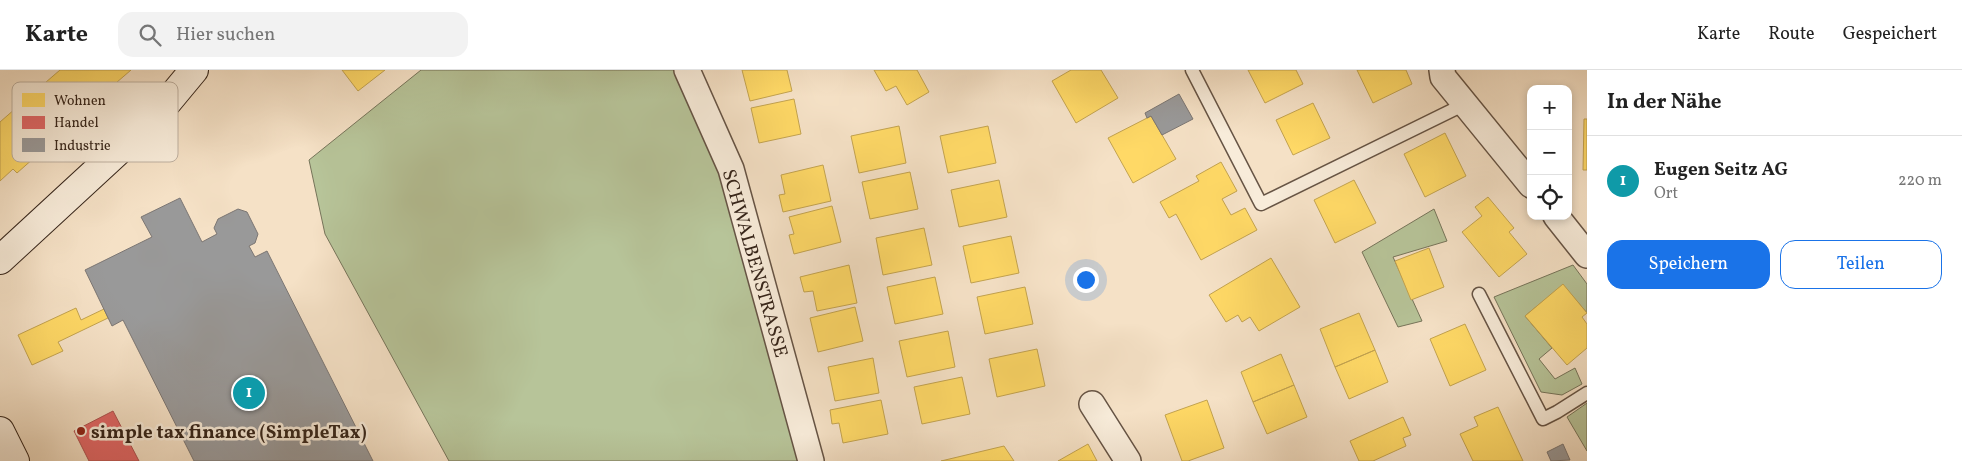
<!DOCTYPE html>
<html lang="de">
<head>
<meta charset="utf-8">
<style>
	:root { --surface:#fff; --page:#f2f2f2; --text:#222; --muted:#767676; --line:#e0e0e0; --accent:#1a73e8 }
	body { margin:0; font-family:Vollkorn,serif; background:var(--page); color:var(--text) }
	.controls { position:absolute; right:15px; top:15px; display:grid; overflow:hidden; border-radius:10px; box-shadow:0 2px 8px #0003 }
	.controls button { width:45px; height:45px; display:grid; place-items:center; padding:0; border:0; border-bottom:1px solid var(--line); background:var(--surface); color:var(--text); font:25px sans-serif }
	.you { position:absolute; left:1085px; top:209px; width:18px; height:18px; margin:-12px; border:4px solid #fff; border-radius:50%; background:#1a73e8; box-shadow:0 0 0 8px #1a73e833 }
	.badge { display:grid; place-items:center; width:32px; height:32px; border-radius:50%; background:var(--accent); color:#fff; font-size:16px; font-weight:700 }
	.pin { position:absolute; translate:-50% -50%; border:2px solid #fff; box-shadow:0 1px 5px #0006 }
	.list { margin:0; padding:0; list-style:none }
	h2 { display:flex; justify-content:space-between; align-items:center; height:65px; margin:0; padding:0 20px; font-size:21px }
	h2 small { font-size:16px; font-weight:400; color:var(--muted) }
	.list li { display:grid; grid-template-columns:32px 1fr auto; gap:15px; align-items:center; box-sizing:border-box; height:90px; padding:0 20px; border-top:1px solid var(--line) }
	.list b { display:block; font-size:19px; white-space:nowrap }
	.list p { margin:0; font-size:16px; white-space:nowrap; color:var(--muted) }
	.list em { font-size:16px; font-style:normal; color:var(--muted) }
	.actions { display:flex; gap:10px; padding:15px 20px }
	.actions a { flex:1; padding:11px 0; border:1px solid var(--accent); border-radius:15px; text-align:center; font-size:18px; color:var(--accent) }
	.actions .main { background:var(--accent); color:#fff }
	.icon { flex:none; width:28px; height:28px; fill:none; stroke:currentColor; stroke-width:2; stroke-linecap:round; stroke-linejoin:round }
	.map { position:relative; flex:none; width:1587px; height:391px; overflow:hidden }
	header { display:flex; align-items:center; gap:30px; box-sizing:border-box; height:70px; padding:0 25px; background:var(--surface); border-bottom:1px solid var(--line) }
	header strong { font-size:24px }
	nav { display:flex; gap:28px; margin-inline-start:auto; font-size:18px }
	.search { width:350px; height:45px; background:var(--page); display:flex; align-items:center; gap:12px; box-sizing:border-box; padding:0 18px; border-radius:15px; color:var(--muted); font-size:19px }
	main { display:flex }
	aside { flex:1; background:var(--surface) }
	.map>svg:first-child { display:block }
	.green { fill:#b7c499; stroke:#76745a }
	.homes { fill:#ffd966; stroke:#c3a34f }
	.shops { fill:#e06666; stroke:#ad524f }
	.industry { fill:#999; stroke:#7b7673 }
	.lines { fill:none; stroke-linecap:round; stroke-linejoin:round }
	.lane-casing { stroke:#665445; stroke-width:15 }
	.street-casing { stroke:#665445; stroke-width:28 }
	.secondary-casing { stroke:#36251a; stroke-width:30 }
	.lane { stroke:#f8ecda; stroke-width:12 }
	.street { stroke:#f8ecda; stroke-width:25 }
	.secondary { stroke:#f8ecda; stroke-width:28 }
	.poi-dot { fill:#8f2418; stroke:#f8ecda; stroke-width:2 }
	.labels { text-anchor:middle; stroke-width:5; stroke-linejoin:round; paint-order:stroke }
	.street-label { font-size:19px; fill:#36251a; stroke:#f8ecda }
	.poi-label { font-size:19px; font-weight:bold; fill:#36251a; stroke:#f8ecda; text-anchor:start }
	.key { fill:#f8ecda; stroke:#beb0a0; stroke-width:1 }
	.key-label { font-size:14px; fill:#36251a }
</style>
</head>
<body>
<header>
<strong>Karte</strong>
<div class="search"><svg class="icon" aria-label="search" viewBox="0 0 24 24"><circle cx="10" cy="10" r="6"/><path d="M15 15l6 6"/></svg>Hier suchen</div>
<nav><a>Karte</a><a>Route</a><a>Gespeichert</a></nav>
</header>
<main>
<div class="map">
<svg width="1587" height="391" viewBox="0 0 1587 391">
	<rect width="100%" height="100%" fill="#f5e1c6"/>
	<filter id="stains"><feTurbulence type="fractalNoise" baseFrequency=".004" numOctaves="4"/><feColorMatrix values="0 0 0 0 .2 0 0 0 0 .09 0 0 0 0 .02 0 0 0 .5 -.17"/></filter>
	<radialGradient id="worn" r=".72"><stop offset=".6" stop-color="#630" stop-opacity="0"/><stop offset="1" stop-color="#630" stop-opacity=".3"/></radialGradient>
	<path class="green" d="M421,0H687L811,391H449L325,164L309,90Z
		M1434,139L1447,171L1393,187L1422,251L1398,257L1362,182Z
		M1573,195L1587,214V243L1563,215L1525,246L1552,278L1539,289L1555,309L1575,298L1582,314L1562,325L1541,322L1494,227Z
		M1587,333V381L1567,347Z"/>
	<path class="homes" d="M60,0H131L109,19L114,24L95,40L90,34L60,60L31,25Z
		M342,0H385L358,21Z
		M742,0H787L792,21L750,31Z
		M874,0H917L929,22L907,35L896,16L886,21Z
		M1071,0H1101L1118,28L1076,53L1052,11Z
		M1248,0H1296L1303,14L1265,33Z
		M1357,0H1406L1412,14L1373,33Z
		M31,25L60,60L30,85L34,88L17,103L13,99L0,111V52Z
		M794,29L801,64L759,73L751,38Z
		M1313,33L1330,68L1293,85L1276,50Z
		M1151,46L1176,89L1133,113L1108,68Z
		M1584,49H1587V100H1583Z
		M899,56L906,93L859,103L851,66Z
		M988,56L996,93L948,103L940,66Z
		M1445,63L1466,106L1425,127L1404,84Z
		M1221,92L1237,121L1222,129L1231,145L1245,138L1257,160L1201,190L1176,144L1169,148L1160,132L1199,111L1196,106Z
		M823,95L831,131L783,142L779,125L785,124L781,105Z
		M910,102L918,139L870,149L862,112Z
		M999,110L1007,147L959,157L951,120Z
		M1354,110L1376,153L1335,173L1314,130Z
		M1488,127L1514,158L1509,162L1527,184L1499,207L1462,162L1482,146L1475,137Z
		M832,136L841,172L794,184L789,165L794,164L789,147Z
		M924,158L932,195L883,205L876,168Z
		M1011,166L1019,203L971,213L963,176Z
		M1429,178L1444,217L1411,230L1395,191Z
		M1271,188L1300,237L1259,261L1250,247L1242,252L1238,245L1226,252L1209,225Z
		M849,195L857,233L817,241L813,221L804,222L800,207Z
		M935,207L943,244L895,254L887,217Z
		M1563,214L1587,243L1582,247L1587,254V278L1567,295L1525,246Z
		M1025,217L1033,254L985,264L977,227Z
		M855,237L863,271L818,282L810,248Z
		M76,238L81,250L104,239L108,248L58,272L63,281L32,295L18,265Z
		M1359,243L1375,280L1335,297L1320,259Z
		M1465,254L1486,300L1450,316L1430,269Z
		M948,261L955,297L907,307L899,271Z
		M1037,279L1045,316L997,327L989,289Z
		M1375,280L1388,312L1349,329L1335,297Z
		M1281,284L1294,315L1253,332L1241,302Z
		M873,288L879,323L835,331L828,297Z
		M962,307L970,344L922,354L914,317Z
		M1294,315L1307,347L1267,364L1253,332Z
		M881,330L888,364L843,373L839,353L832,354L830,340Z
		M1207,330L1224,378L1188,391H1182L1165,345Z
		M1498,337L1523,391H1473L1460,364L1478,356L1474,347Z
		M1403,347L1411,365L1403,368L1406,376L1373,391H1359L1350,371Z
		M1088,374L1097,391H1058Z
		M1004,376L1014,391H941Z"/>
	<path class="shops" d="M113,341L139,391H89L74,361Z"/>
	<path class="industry" d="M1179,24L1193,49L1162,65L1151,46L1147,48L1145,43Z
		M180,128L202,172L217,164L214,158L218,149L238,139L247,142L258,164L255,173L249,176L255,187L267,181L373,391H194L123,250L112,256L85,200L152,167L141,147Z
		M1563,374L1570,390L1551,391L1547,382Z"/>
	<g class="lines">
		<defs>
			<path id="lane" d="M1192,0L1261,134L1465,34
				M1479,224L1543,349L1557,342L1587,323"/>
			<path id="street" d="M687,0L731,99L811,391
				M1442,0L1443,7L1531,115
				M1556,146L1587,185
				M1092,334L1128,391"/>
			<path id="secondary" d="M0,190L155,47L194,0
				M0,361L15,391"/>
		</defs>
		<use href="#lane" class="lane-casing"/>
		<use href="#street" class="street-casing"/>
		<use href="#secondary" class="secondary-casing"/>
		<use href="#lane" class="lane"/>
		<use href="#street" class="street"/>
		<use href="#secondary" class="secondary"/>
	</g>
	<circle class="poi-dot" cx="81" cy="361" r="5"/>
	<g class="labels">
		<g class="street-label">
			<text transform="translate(756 193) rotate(74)" y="7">SCHWALBENSTRASSE</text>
		</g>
		<g class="poi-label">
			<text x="91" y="368">simple tax finance (SimpleTax)</text>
		</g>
	</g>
	<rect x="12" y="12" width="166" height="80" rx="8" class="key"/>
	<rect x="22" y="23" width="23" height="14" fill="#ffd966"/>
	<rect x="22" y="46" width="23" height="13" fill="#e06666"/>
	<rect x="22" y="68" width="23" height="14" fill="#999"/>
	<g class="key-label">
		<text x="54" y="35">Wohnen</text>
		<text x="54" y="57">Handel</text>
		<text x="54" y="80">Industrie</text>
	</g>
	<rect width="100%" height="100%" filter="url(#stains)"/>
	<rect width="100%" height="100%" fill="url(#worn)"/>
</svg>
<div class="controls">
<button>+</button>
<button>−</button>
<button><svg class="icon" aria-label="locate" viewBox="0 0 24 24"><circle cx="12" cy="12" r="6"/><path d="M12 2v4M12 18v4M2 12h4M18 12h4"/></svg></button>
</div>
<div class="you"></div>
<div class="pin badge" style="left:249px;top:323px;background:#0f9aa8">1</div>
</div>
<aside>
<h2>In der Nähe<small></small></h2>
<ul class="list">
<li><span class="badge" style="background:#0f9aa8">1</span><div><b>Eugen Seitz AG</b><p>Ort</p></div><em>220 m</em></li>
</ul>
<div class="actions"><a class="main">Speichern</a><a>Teilen</a></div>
</aside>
</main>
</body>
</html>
